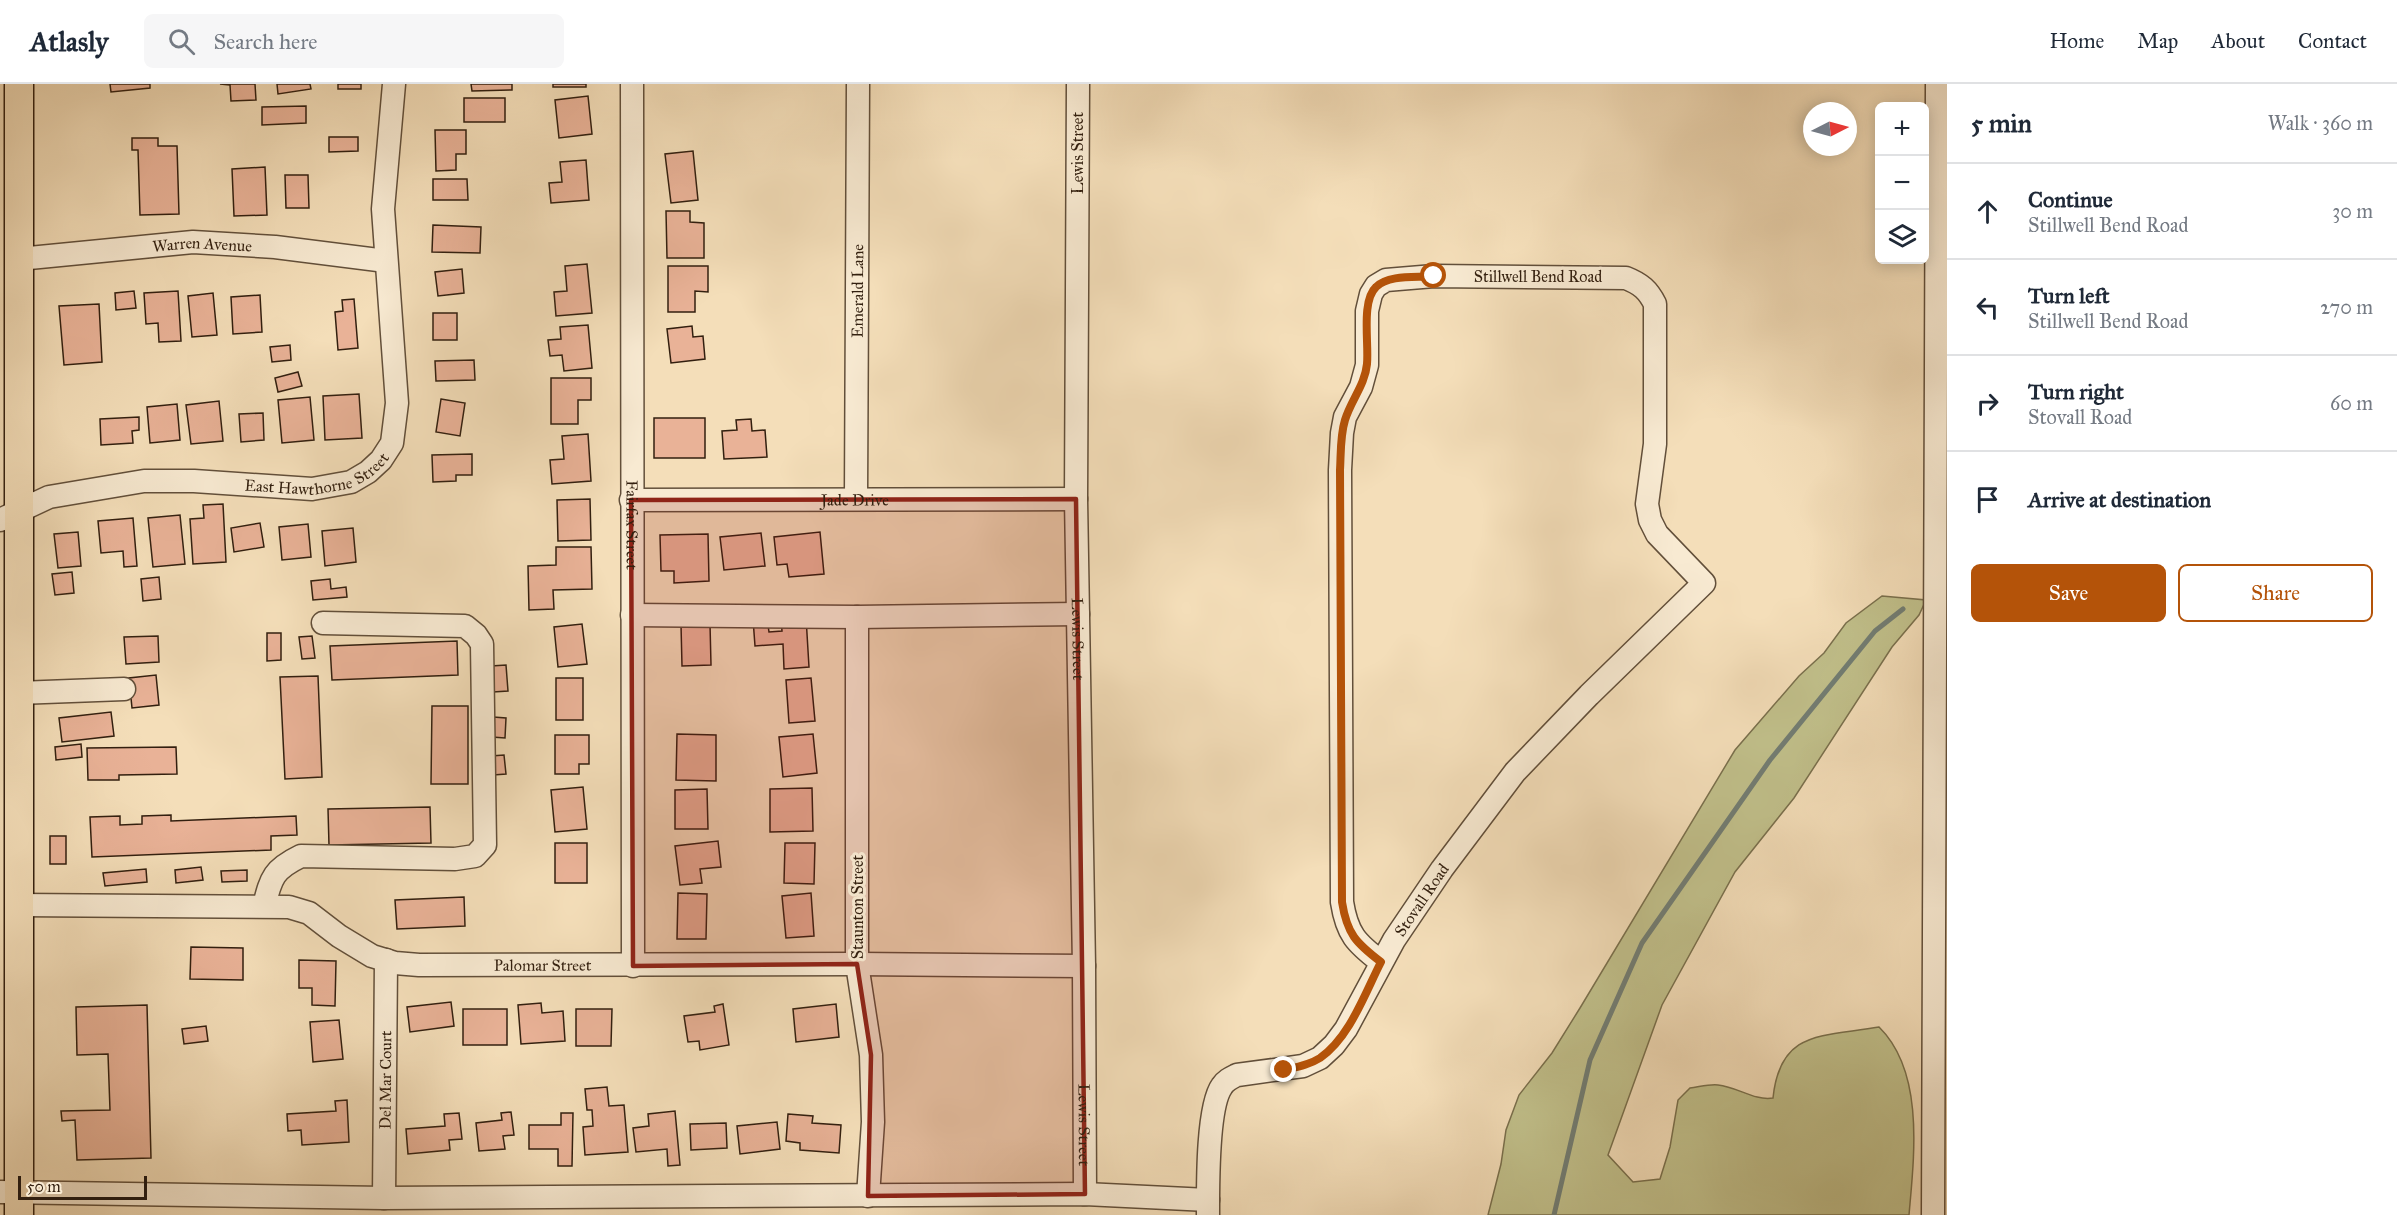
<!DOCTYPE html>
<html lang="en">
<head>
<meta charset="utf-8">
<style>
	:root { --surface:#fff; --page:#f6f6f7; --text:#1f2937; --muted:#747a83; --line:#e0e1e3; --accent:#b45309 }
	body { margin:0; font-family:"IM FELL Great Primer",serif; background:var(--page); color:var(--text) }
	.controls { position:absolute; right:18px; top:18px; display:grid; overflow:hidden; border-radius:9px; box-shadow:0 3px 15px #0003 }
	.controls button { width:54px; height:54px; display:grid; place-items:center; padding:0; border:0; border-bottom:2px solid var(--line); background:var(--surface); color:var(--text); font:30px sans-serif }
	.compass { position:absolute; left:1803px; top:18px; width:54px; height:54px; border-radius:50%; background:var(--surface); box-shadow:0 3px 15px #0003; rotate:84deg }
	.scale { position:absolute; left:18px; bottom:15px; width:129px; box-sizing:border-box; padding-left:6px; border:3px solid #321f0f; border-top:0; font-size:16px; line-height:21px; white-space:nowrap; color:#321f0f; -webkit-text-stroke:4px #f8ead2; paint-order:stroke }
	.stop { position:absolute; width:18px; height:18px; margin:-14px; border:4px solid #b45309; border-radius:50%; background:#fff }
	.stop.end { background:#b45309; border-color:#fff; box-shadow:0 2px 6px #0008 }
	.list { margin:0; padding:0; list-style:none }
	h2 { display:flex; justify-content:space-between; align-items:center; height:78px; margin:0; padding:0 24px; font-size:26px }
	h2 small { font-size:20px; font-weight:400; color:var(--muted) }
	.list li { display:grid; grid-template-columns:39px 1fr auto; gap:18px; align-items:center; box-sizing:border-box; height:96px; padding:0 24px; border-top:2px solid var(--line) }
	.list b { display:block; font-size:22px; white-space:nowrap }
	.list p { margin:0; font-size:20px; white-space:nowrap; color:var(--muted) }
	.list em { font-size:20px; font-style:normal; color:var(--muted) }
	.actions { display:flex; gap:12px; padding:18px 24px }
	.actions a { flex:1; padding:14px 0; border:2px solid var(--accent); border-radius:9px; text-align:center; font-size:21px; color:var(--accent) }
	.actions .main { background:var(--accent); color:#fff }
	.icon { flex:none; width:33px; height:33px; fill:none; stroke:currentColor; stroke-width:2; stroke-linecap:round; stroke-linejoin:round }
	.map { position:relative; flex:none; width:1947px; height:1131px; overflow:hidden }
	header { display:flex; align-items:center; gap:36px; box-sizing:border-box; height:84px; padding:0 30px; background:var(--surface); border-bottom:2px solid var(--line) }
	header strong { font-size:28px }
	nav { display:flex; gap:33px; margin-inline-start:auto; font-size:21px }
	.search { width:420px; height:54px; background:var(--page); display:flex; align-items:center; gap:15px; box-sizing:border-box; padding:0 21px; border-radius:9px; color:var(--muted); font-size:22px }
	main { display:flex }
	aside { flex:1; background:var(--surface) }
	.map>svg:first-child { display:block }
	.green { fill:#c1c08b; stroke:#7a704d; stroke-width:1.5 }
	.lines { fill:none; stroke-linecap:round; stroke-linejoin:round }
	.stream { stroke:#727d73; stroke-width:5 }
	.building { fill:#e9b297; stroke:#321f0f; stroke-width:1.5 }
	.minor-casing { stroke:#624f3a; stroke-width:25 }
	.major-casing { stroke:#321f0f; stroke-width:31 }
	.minor { stroke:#f8ead2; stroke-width:22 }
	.major { stroke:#f4deb9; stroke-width:28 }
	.route { stroke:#b45309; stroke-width:8 }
	.marked { fill:#8f2418; fill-opacity:0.2; stroke:#8f2418; stroke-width:4.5; stroke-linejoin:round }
	.labels { text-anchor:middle; stroke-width:6; stroke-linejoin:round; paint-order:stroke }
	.street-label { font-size:16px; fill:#321f0f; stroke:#f8ead2 }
</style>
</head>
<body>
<header>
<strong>Atlasly</strong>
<div class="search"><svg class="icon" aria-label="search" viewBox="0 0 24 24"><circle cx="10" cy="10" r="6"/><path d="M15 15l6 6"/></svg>Search here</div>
<nav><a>Home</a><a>Map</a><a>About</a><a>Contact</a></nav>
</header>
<main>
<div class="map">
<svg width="1947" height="1131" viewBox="0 0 1947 1131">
	<rect width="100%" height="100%" fill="#f4deb9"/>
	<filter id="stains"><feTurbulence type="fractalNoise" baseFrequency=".00333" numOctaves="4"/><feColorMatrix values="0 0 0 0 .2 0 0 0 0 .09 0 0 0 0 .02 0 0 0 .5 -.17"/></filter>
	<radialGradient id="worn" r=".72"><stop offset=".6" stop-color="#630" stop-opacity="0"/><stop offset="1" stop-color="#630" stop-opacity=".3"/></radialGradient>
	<path class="green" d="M1882,512L1926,516L1919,531L1892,563L1794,714L1735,788L1662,921L1608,1071L1633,1098L1660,1095L1670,1063L1678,1016L1690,1004C1699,1003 1709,1000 1718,1001C1738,1003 1754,1017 1773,1014C1780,945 1823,953 1879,943C1925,988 1914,1073 1909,1131H1488L1501,1080L1506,1046L1519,1011L1552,969L1580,924L1735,666L1799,592L1824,569L1846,539Z"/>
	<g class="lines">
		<path class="stream" d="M1554,1131L1590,976L1642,859L1770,676L1875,547L1903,525"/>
	</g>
	<path class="building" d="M110,0H150V4L111,8Z
		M220,0H255L256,16L231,17L230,1Z
		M277,0H310L311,5L278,10Z
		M338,0H361V5H338Z
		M471,0H512V6L472,7Z
		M553,0H586V3H553Z
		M588,12L592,50L559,54L555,16Z
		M464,14H505V38H464Z
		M306,22V39L262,41V23Z
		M435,46H466V70H456V86L436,87Z
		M329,53H358V67L329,68Z
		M132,54H158V62H177L179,130L140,131L138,66H132Z
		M693,67L698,116L671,119L665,70Z
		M586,76L589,116L551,119L549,99L562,98L560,78Z
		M265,83L267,131L234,132L232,85Z
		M285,91H308L309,124H286Z
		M433,95H467L468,116H433Z
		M666,127H690V138L704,139V174H667Z
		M433,141L481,143L480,169L432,168Z
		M587,180L592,229L556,232L554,208L567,207L565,182Z
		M668,182H708V208L695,207V228H668Z
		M462,185L464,209L438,212L435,188Z
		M134,207L136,224L116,226L115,209Z
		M178,207L181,257L159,258L158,239L146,240L144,209Z
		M213,209L217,251L192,253L188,212Z
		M260,211L262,248L233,250L231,213Z
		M354,215L358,264L338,266L335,228L343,227L342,216Z
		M99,220L102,278L64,281L59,222Z
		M433,229H457V256H433Z
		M588,241L592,284L564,287L562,271L550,272L548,256L561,255L560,243Z
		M692,242L693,253L703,252L705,275L671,279L667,245Z
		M290,261L291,276L272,278L270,263Z
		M474,276L475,296L436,297L435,277Z
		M298,288L302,302L278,308L275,294Z
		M551,294H591V316H578V340H551Z
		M359,310L362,354L325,356L323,312Z
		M310,313L314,356L282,359L278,316Z
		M441,315L465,319L460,352L436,348Z
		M219,317L223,357L191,360L186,321Z
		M177,320L180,356L150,359L147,323Z
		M263,329L264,356L241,358L239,330Z
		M139,333V346L132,347L133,359L101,361L100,335Z
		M654,334H705V374H654Z
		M751,335L752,347L765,346L767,373L724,375L722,347L737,346L736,336Z
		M588,350L591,397L552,400L550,376L564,375L562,352Z
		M472,370V391H456V397L433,398L432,371Z
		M590,415L591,456L558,457L557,416Z
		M223,420L226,478L193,480L190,435L204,434L203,421Z
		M180,431L185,480L153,483L148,434Z
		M133,434L137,482L124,483L123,467L101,469L98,437Z
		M260,439L264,463L234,468L231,444Z
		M308,440L311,473L282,476L279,443Z
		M353,444L356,478L325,482L322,447Z
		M78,448L81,482L58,484L54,450Z
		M820,448L824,490L789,493L787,480L777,481L774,453Z
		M761,449L765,482L724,486L720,453Z
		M708,450L709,497L674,499V487H661L660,451Z
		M556,463H591L592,505L553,506L554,525L529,526L528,482L556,481Z
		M72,488L74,509L55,511L52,490Z
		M159,493L161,515L143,517L141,495Z
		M330,495L331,505L346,503L347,513L313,516L311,497Z
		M806,533L809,583L784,585L783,560L755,562L753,535L767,534L769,548L782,547L781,535Z
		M582,540L587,580L558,583L554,543Z
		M710,540L711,581L682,582L681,541Z
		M267,549H281V576L267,577Z
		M158,552L159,578L126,580L124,553Z
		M312,552L315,574L302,575L299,553Z
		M457,557L458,591L332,596L330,562Z
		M506,581L508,607L493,608L491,582Z
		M156,591L159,621L132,624L129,594Z
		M318,592L322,693L285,695L280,593Z
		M556,594H583V636H556Z
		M811,594L815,637L789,639L786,596Z
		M432,622H468V700H431Z
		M111,628L114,652L62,658L59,634Z
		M493,633L506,634L505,654L492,653Z
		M677,650L716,651V697L676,696Z
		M813,650L817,689L783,693L779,653Z
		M555,651H589V680H579V690H555Z
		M81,660L82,673L56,676L55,663Z
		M176,663L177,690L119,691V696H88L87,664Z
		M504,671L506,690L493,691L491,672Z
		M583,703L587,745L555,748L551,706Z
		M812,704L813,747L770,748V705Z
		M707,705L708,745H675V706Z
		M430,723L431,759L329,761L328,725Z
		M171,731V737L296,732L297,751L271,752V766L92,773L90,733L120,732V741L142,740V732Z
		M50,752H66V780H50Z
		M718,757L721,783L700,785L702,799L680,801L675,762Z
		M555,759H587V799H555Z
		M785,759H815L814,800L784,799Z
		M201,783L203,796L176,799L175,786Z
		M146,785L147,798L105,802L103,789Z
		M247,786V797L222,798L221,787Z
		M678,809L707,810L706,855H677Z
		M811,809L814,852L786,854L782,812Z
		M464,813L465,842L397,845L395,816Z
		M191,863L243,864V896L190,895Z
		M299,876L336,877L335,922L312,921V904H299Z
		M451,918L454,942L410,948L407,923Z
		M541,919L542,929L563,927L565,957L521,960L518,921Z
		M723,920L729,961L700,966L699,957L688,958L684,932L715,928L714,922Z
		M836,920L839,953L796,958L793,925Z
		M147,921L151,1074L77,1076L75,1036L62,1037L61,1027L110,1026L108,970L77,971L76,923Z
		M463,925H507V961H463Z
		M576,925H612L611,962H576Z
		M339,936L343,975L313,978L310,938Z
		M206,942L208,957L184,960L182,945Z
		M607,1003L609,1022L624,1021L628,1068L585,1071L583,1043L593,1042L592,1026H587L585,1005Z
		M347,1016L349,1058L302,1061L301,1046L288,1047L287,1030L336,1027L335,1017Z
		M675,1027L680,1081L668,1082L667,1065L636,1068L633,1044L649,1042L648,1030Z
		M511,1028L514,1051L503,1052L505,1065L479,1067L476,1039L502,1036L501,1029Z
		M459,1029L462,1055L449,1056L450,1066L408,1070L406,1045L445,1042L444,1030Z
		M561,1029H573L572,1082H558V1065H529V1041H561Z
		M788,1030L813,1032L812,1039L841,1041L839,1069L800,1066V1059L786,1057Z
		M777,1038L780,1065L740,1070L737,1042Z
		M726,1039L727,1064L691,1066L690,1040Z"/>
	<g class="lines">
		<defs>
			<g id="minor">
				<path id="s1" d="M632,0L633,882"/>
				<path id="s2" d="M1078,0L1076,415L1084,882L1085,1110"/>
				<path id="s3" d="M19,175L193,158L275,163L386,177"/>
				<path id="s4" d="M856,414L858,0"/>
				<path id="s5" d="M631,416L1076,415"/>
				<path id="s6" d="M0,436L49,413L144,397H194L312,405L351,398L368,388L381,376L392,359L397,319L383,125L394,0"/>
				<path d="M632,531L857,533L1078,530"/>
				<path d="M857,533V880L871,971L873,1038L868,1112"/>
				<path d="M18,609L124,605"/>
				<path id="s7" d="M18,821L289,823L309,829L339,852L372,872L395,879L419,881L857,880L1084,882"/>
				<path d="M264,822C271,793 274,785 301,772L455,775L475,772L485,761L482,560L476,551L465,542L323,539"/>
				<path d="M0,1108L384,1114L1085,1110L1208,1116"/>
				<path id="s8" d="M384,1114L386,876"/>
				<path id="s9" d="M1208,1131C1208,1103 1207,1023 1222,1002C1226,996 1231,994 1237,991L1303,982L1320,974L1334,961L1346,945L1394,856L1442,785L1515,688L1589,611L1704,499L1657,450L1650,436L1647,420L1655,360V220C1648,206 1641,200 1626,194L1434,192L1386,196L1376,202L1371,210L1367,227V281L1361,303L1345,333L1342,349L1340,386L1342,818C1347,850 1356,859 1381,878"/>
				<path d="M1933,1131L1937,0"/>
			</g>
			<path id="major" d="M19,1131V0"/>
		</defs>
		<use href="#minor" class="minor-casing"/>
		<use href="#major" class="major-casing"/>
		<use href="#minor" class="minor"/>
		<use href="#major" class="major"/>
	</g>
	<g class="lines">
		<path class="route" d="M1284,986C1297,983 1309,981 1320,974C1350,953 1365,909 1381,878C1356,859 1347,850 1342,818L1340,386C1341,370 1340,352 1345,336C1351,316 1365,301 1367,280C1369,259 1361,217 1376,203C1389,190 1418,194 1434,192"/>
	</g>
	<path class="marked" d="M1076,415L1085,1110L868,1112L871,971L857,880L633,882L631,416Z"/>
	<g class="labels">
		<g class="street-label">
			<text transform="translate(1077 69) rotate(-90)" y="6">Lewis Street</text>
			<text dy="6" stroke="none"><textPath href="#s3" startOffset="184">Warren Avenue</textPath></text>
			<text x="1538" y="198">Stillwell Bend Road</text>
			<text dy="6" stroke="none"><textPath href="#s4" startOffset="207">Emerald Lane</textPath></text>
			<text dy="6" stroke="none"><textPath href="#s6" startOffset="327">East Hawthorne Street</textPath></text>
			<text dy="6" stroke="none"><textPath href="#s5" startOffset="224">Jade Drive</textPath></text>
			<text dy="6" stroke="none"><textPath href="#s1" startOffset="441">Fairfax Street</textPath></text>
			<text dy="6" stroke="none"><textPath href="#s2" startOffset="555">Lewis Street</textPath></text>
			<text dy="6" stroke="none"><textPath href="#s9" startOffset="424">Stovall Road</textPath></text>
			<text transform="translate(857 823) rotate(-90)" y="6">Staunton Street</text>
			<text dy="6" stroke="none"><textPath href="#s7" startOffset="540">Palomar Street</textPath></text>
			<text dy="6" stroke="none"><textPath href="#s8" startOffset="118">Del Mar Court</textPath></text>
			<text dy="6" stroke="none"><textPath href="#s2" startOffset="1041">Lewis Street</textPath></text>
		</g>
	</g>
	<rect width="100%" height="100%" filter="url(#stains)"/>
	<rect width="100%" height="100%" fill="url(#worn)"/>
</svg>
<div class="controls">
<button>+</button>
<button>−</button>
<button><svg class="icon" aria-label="layers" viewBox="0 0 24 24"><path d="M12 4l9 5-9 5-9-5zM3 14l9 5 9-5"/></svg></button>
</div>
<svg class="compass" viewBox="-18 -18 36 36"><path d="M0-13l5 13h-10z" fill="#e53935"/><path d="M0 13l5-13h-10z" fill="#747a83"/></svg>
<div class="scale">50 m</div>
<div class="stop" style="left:1434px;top:192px"></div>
<div class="stop end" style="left:1284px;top:986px"></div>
</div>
<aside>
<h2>5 min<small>Walk · 360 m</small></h2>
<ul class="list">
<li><svg class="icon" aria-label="ahead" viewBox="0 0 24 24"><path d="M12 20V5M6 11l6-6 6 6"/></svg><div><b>Continue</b><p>Stillwell Bend Road</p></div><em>30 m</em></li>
<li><svg class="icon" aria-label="left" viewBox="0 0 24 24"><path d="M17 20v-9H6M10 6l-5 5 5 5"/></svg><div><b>Turn left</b><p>Stillwell Bend Road</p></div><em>270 m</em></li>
<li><svg class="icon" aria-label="right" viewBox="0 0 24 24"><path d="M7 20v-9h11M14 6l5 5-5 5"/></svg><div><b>Turn right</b><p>Stovall Road</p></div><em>60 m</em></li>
<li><svg class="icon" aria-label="arrive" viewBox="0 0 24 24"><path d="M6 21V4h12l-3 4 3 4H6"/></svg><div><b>Arrive at destination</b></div></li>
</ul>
<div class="actions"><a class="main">Save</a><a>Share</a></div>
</aside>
</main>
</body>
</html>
